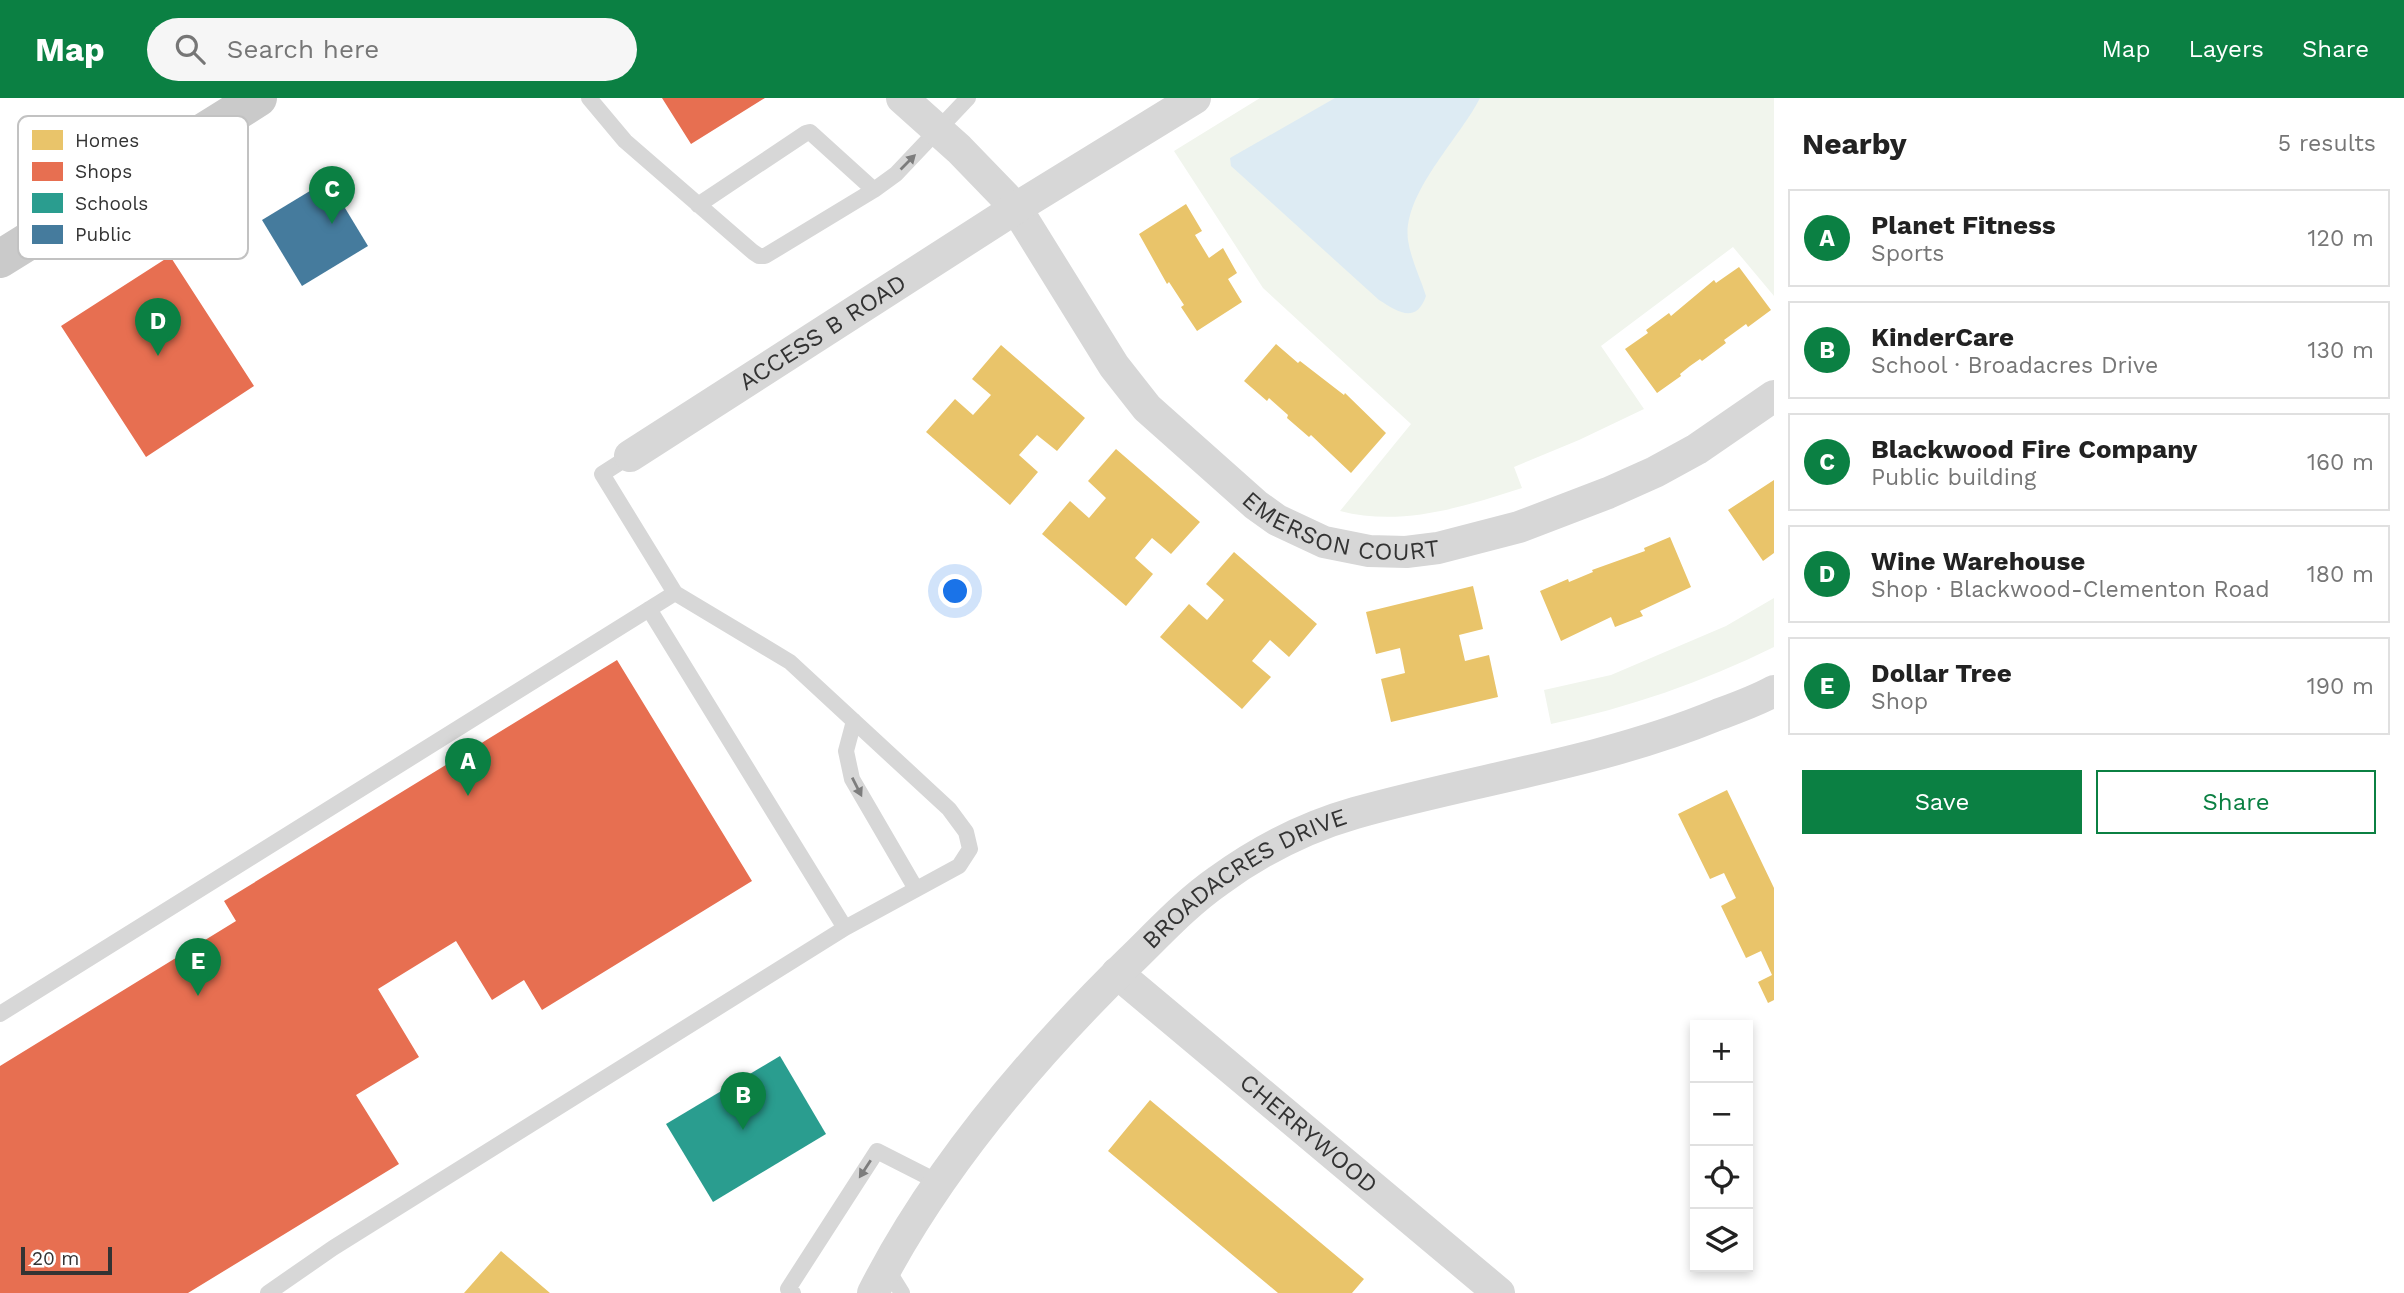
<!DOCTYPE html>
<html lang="en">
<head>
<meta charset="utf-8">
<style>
	:root { --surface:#fff; --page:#f6f6f6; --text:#222; --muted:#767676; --line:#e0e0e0; --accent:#0b8043 }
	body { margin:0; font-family:"Work Sans",sans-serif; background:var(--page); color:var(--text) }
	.controls { position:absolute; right:21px; bottom:21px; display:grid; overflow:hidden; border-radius:0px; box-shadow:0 4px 10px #0003 }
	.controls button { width:63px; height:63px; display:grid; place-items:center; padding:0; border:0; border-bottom:2px solid var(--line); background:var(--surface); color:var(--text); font:35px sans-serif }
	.scale { position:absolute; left:21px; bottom:18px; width:91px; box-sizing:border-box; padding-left:7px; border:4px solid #333; border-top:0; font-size:19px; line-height:24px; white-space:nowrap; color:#333; -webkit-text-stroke:5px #fff; paint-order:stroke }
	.you { position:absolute; left:956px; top:494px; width:24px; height:24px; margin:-18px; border:5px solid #fff; border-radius:50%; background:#1a73e8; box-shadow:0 0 0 10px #1a73e833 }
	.badge { display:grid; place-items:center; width:46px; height:46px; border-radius:50%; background:var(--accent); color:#fff; font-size:23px; font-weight:700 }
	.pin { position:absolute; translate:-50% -58px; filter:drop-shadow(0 2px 4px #0008) }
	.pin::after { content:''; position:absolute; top:37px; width:24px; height:21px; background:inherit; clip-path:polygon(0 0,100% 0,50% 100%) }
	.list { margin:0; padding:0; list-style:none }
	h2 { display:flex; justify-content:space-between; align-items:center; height:91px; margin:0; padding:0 28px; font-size:30px }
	h2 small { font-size:23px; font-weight:400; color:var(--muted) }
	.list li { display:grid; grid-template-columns:46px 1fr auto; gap:21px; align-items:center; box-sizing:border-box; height:98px; margin:0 14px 14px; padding:0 14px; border:2px solid var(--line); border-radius:0px }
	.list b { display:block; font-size:26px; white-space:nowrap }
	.list p { margin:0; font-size:23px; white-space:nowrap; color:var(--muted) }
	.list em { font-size:23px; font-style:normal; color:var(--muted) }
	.actions { display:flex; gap:14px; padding:21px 28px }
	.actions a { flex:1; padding:16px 0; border:2px solid var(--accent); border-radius:0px; text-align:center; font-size:24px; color:var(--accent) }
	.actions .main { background:var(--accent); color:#fff }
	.icon { flex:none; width:38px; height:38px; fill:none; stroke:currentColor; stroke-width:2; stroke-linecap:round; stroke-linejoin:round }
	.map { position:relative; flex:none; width:1774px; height:1195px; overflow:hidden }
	header { display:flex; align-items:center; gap:42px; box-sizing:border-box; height:98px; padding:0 35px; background:var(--accent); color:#fff }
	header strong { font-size:33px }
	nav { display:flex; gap:38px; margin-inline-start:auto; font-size:24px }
	.search { width:490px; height:63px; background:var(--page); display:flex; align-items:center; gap:18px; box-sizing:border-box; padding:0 24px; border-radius:38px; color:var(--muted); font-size:26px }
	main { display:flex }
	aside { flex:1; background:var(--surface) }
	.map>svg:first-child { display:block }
	.green { fill:#f1f5ed }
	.water { fill:#ddebf3 }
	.homes { fill:#e9c46a }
	.shops { fill:#e76f51 }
	.schools { fill:#2a9d8f }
	.public { fill:#457b9d }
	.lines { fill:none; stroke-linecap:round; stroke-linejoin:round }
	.service { stroke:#d7d7d7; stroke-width:16 }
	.minor { stroke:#d7d7d7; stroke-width:32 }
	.primary { stroke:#cacaca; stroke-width:38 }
	.oneway { fill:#7d7d7d }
	.labels { text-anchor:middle; stroke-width:7; stroke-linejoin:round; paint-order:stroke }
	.street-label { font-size:24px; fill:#333; stroke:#fff }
	.key { fill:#fff; stroke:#c2c2c2; stroke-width:2 }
	.key-label { font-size:19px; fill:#333 }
</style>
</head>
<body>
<header>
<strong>Map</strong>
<div class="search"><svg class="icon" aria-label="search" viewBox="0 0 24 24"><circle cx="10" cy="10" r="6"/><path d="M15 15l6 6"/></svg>Search here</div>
<nav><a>Map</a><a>Layers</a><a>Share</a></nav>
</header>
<main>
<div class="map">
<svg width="1774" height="1195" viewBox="0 0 1774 1195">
	<rect width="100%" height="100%" fill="#fff"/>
	<path class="green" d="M1260,0H1774V198L1733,149L1601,248L1644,311L1579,342L1514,369L1522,390C1463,409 1402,429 1340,413L1411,326L1263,190L1174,53Z
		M1774,500V549C1703,584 1628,610 1551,626L1544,592L1611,577L1726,528Z"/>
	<path class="water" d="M1335,0H1480C1460,40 1402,96 1408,142C1411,162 1420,179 1426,198C1416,227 1397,213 1379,202L1231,68L1230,60Z"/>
	<path class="homes" d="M1186,106L1202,133L1195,137L1209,160L1223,150L1237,175L1228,181L1242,204L1197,233L1181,209L1184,207L1169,184L1167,186L1139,136Z
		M1739,169L1771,212L1748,229L1746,226L1724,242L1726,245L1702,263L1700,261L1690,268L1680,276L1681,278L1657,295L1625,251L1648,235L1646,232L1669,215L1671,218L1714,182L1716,185Z
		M1276,246L1298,265L1300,263L1344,297L1345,295L1386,335L1351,375L1311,337L1309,339L1287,320L1288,317L1269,300L1267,303L1244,283Z
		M1001,247L1085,320L1057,353L1037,337L1019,357L1038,374L1010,407L926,334L955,301L973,317L991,297L972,281Z
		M1116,351L1200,424L1171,456L1152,440L1135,460L1153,476L1126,508L1042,436L1070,403L1089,420L1106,400L1088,383Z
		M1774,382V455L1763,463L1728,412Z
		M1670,439L1691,489L1640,513L1643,518L1615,529L1611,519L1561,543L1540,493L1568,481L1569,484L1593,474L1592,472L1645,453L1644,450Z
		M1234,454L1317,526L1289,559L1270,542L1252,563L1271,579L1242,611L1160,539L1189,506L1207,522L1224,502L1206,486Z
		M1473,488L1483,531L1459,537L1465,563L1489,557L1498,599L1391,624L1381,581L1405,575L1400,550L1376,556L1366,514Z
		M1727,692L1774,790V902L1768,905L1758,884L1772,877L1761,853L1746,860L1721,808L1736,800L1724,775L1710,781L1678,716Z
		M1150,1002L1364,1181L1352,1195H1278L1108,1053Z
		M501,1153L550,1195H464Z"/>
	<path class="shops" d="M662,0H765L691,46Z
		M170,158L254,288L146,359L61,228Z
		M617,562L752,783L542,912L524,882L492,902L456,843L378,891L419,959L356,997L399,1066L188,1195H0V968L236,823L224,803Z"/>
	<path class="schools" d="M780,958L826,1036L713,1104L666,1026Z"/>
	<path class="public" d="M328,82L368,148L302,188L262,122Z"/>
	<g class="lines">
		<path class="service" d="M589,0L625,43L753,154L759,158H765L874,92L810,34L806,35L698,107
			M874,92L896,76L968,0
			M675,495L790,564L949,711L966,734L970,751L959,768L845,830
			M854,623L846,653L852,681L916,791
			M0,916L675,495L602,376L630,358
			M886,1169L902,1195
			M268,1195L333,1150L845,830L649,511
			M793,1195L788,1191L877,1053L940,1085"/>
		<g class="minor">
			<path id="s1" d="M902,0L959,51L1016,110L1114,268L1147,310L1256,407L1277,422L1324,444L1369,453L1406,454L1438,450L1519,429L1608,395L1655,374L1697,351L1774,298"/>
			<path id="s2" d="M630,358L1016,110L1195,0"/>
			<path id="s3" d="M1117,875L1499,1195"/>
			<path id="s4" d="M873,1195C935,1073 1032,959 1130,863C1158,836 1185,806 1218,783C1259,753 1306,729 1355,715C1475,681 1600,665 1717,617C1736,610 1756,603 1774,593"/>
		</g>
		<path class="primary" d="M0,161L258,0"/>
	</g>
	<defs><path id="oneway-solid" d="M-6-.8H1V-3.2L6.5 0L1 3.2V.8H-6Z" transform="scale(1.75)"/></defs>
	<g class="oneway">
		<use href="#oneway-solid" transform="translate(908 64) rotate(-45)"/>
		<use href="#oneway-solid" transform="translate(857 689) rotate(63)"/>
		<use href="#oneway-solid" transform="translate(865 1071) rotate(123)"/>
	</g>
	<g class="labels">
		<g class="street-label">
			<text dy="8" stroke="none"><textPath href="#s2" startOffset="229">ACCESS B ROAD</textPath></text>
			<text dy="8" stroke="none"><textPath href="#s1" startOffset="634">EMERSON COURT</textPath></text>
			<text dy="8" stroke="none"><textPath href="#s4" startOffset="565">BROADACRES DRIVE</textPath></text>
			<text dy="8" stroke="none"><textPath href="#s3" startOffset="250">CHERRYWOOD</textPath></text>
		</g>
	</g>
	<rect x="18" y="18" width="230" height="143" rx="10" class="key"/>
	<rect x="32" y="32" width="31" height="20" fill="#e9c46a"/>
	<rect x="32" y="64" width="31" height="19" fill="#e76f51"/>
	<rect x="32" y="95" width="31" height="20" fill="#2a9d8f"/>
	<rect x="32" y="127" width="31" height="19" fill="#457b9d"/>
	<g class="key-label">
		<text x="75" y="49">Homes</text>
		<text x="75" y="80">Shops</text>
		<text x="75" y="112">Schools</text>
		<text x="75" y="143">Public</text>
	</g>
</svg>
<div class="controls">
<button>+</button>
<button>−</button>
<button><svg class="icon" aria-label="locate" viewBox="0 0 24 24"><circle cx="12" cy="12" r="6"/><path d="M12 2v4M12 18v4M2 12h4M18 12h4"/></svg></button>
<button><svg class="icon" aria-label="layers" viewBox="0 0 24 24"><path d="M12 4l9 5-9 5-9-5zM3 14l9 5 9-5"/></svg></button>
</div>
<div class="scale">20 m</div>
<div class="you"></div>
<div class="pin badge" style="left:468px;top:698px">A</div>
<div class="pin badge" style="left:743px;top:1032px">B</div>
<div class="pin badge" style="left:332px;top:126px">C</div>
<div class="pin badge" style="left:158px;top:258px">D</div>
<div class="pin badge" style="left:198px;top:898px">E</div>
</div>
<aside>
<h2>Nearby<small>5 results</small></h2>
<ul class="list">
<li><span class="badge">A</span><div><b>Planet Fitness</b><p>Sports</p></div><em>120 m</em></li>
<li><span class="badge">B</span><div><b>KinderCare</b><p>School · Broadacres Drive</p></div><em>130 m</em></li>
<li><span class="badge">C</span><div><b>Blackwood Fire Company</b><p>Public building</p></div><em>160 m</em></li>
<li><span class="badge">D</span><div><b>Wine Warehouse</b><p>Shop · Blackwood-Clementon Road</p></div><em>180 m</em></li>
<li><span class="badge">E</span><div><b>Dollar Tree</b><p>Shop</p></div><em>190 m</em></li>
</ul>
<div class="actions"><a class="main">Save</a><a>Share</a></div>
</aside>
</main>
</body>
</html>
